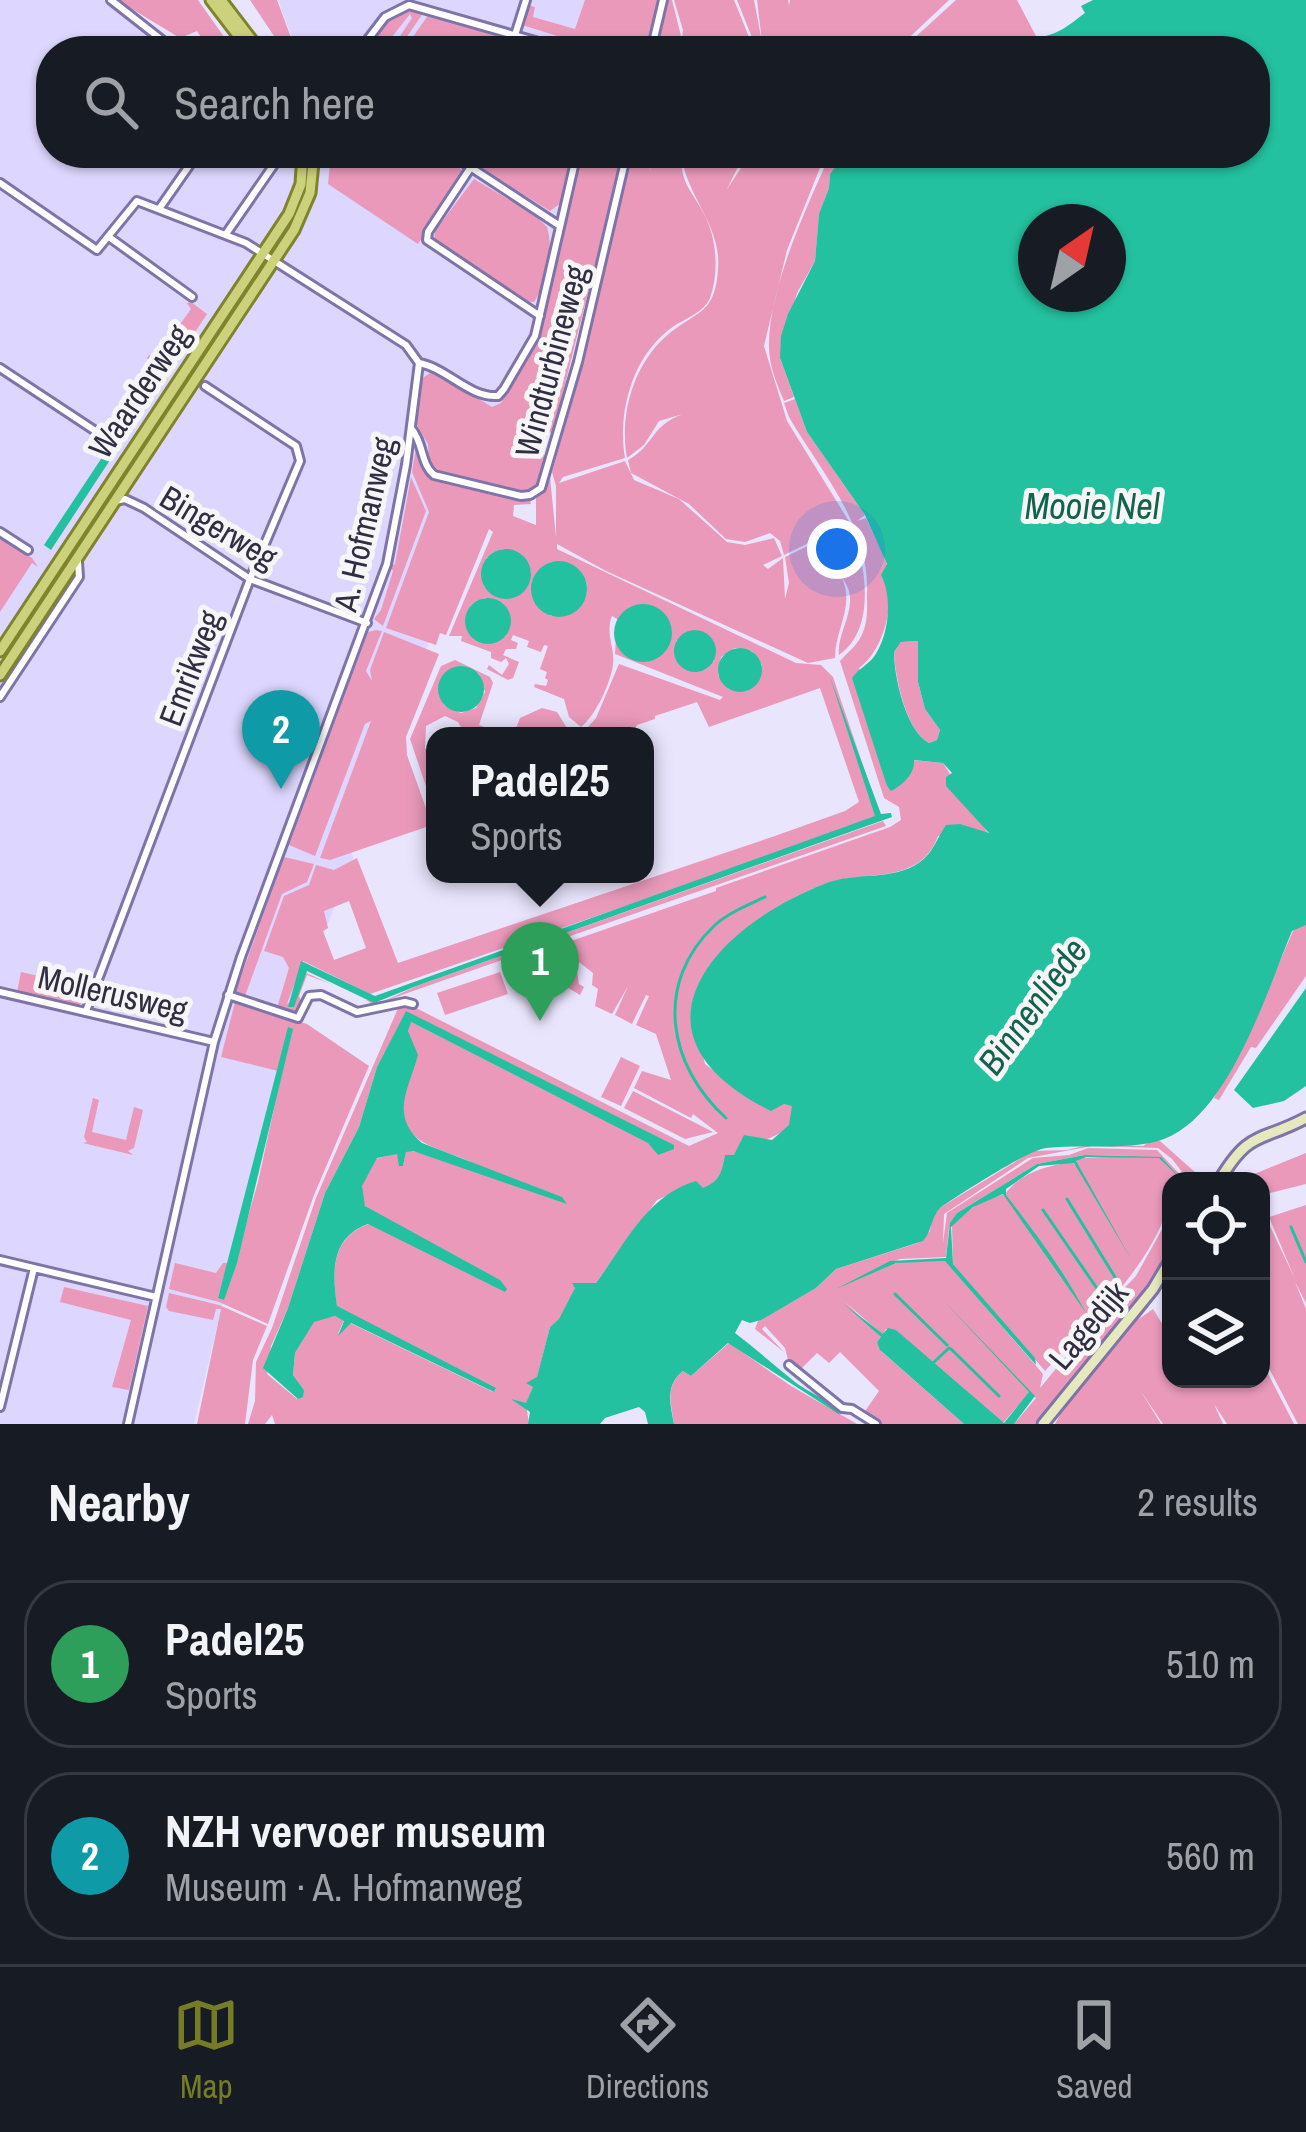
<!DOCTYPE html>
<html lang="en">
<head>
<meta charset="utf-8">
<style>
	:root { --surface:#171b24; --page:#242831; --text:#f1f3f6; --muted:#9ea1a6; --line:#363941; --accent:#767c26 }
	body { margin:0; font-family:"Archivo Narrow",sans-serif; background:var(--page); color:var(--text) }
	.controls { position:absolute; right:36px; bottom:36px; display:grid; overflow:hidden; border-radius:24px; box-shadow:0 3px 9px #0004 }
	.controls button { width:108px; height:108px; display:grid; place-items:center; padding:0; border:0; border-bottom:3px solid var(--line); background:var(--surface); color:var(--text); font:60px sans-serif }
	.compass { position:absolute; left:1018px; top:204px; width:108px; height:108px; border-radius:50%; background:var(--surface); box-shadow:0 3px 9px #0004; rotate:34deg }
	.you { position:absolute; left:837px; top:549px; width:42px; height:42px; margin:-30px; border:9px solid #fff; border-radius:50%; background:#1a73e8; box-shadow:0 0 0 18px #1a73e833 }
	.badge { display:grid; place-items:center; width:78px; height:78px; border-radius:50%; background:var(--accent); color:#fff; font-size:39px; font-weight:700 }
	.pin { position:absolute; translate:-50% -99px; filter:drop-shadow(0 3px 6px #0008) }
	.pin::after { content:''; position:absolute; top:63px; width:42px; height:36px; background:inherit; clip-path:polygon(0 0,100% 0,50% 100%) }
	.popup { position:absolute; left:426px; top:727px; width:228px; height:156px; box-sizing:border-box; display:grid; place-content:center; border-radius:24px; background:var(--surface); filter:drop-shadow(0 3px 9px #0005); font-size:39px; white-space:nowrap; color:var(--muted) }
	.popup b { font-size:45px; color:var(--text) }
	.popup::after { content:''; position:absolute; left:50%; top:100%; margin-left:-24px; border:24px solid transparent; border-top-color:var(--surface) }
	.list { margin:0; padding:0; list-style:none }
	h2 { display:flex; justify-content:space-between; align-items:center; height:156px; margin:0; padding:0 48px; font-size:51px }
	h2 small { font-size:39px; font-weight:400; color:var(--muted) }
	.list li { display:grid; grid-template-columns:78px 1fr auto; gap:36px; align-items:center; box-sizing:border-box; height:168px; margin:0 24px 24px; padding:0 24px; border:3px solid var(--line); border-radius:48px }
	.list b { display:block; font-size:45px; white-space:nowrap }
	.list p { margin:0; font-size:39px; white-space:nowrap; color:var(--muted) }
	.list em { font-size:39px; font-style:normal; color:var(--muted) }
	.icon { flex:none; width:66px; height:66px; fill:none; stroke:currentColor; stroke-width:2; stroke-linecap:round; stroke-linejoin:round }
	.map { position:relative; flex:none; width:1306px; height:1424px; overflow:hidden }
	.search { position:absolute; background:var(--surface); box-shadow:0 3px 9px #0004; left:36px; right:36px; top:36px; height:132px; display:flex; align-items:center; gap:30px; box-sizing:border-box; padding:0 42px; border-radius:48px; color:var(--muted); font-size:45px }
	.sheet { height:540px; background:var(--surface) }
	nav { display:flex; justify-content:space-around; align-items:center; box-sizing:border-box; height:168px; border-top:3px solid var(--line); background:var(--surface); font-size:33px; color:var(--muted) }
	nav a { display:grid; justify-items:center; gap:6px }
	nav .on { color:var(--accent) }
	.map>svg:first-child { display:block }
	.built { fill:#ddd6fe }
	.green { fill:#ea99bb; fill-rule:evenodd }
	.water { fill:#23c19f; fill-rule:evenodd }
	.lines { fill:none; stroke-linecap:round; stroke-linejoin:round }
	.stream { stroke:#23c19f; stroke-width:3 }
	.street-casing { stroke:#7e74a8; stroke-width:12 }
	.secondary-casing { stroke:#7e74a8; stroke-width:15 }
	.primary-casing { stroke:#80832e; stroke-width:15 }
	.street { stroke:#fff; stroke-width:6 }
	.secondary { stroke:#e6e8bd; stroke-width:9 }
	.primary { stroke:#ccd17b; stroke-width:9 }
	.labels { text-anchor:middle; stroke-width:10; stroke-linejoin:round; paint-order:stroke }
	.street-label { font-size:33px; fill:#312d43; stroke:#f6f6f6 }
	.water-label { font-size:36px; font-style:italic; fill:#13614f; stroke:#f6f6f6 }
</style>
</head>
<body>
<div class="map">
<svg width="1306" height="1424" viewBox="0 0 1306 1424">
	<rect width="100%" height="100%" fill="#e9e5fd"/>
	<path class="built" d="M0,0H103L170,51H51V153H617L572,333L469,479L488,484L351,851L354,860L311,964L302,968L194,1424H0Z
		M278,0H585L573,45L592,51H297Z"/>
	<path class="green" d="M117,0H198L234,51H210L197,31L180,38Z
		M250,0H277L296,51H284Z
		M585,0H659L647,51H606L522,25L528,5L535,7L533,17L575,29Z
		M667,0H672L681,36V48L683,30L674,0H734L749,37L748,46L742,51H655Z
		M737,0H754L762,42L757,0H788L789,6L790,0H949L895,51H835L833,46L819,37L833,51H748L753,40Z
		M956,0H1017L1037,38H1012L990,51H900Z
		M408,9L424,12L397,51H390L412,18L410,14L381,51H365L394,15Z
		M429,14L539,46L537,51H403Z
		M331,153H441L463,171L418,244L328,184Z
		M457,153H573L561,203L550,211Z
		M582,153H623L553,432L548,433L542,454L547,457L541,479L531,490L521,492L437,471L429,463L428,444L417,425L421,379L430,373L440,375L492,407L501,403L538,340Z
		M631,153H642L651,171L645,153H753L738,167L727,189L741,168L757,153H805L769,168L802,161L808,153H826L787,250L764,346L787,421L850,523L784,555L780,541L770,533L745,542L726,539L689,504L631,473L628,460C655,445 650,426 683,414L659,421L644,445L627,458C619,414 634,361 671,332C700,310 715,312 718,270C722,226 688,199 682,158C679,182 695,195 705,216C717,240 719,273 710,298C704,312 687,318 674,326C633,354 617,411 625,458L563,477L559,483L625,461L634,480L679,499L727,542L745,545L774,538L782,556L763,565L768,569L783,558L785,599L789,583L785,557L851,525C866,563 877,629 839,655C836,630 863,604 842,578C855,606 835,629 835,658L808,663L606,571L557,544V549L796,663L821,665L833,677L881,818L370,994L303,961L287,1004L294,1000L304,972L331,984L307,975L299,996L303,1004L293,1014L277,1008L289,968L283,957L264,951L284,896L309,885L316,865L334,870L357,858L398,963L772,837L845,811L859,802L820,688L709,727L697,702L655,716V719L637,725L632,736H580L596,718L619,664L720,700L723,697L615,654L617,619L612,616C605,633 615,647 613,665C610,684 596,715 581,727L569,717L564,699L534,687L535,684L546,686L548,680L545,678L547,672L540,669L548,646L544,645L541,652L527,647L529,641L513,635L511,640L518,643L516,649H506L503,655L519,662L513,678L508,680L487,669L489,665L502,675L509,664L506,658L501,662L491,658V652L461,641L462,636H449L493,532L489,529L446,635L440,633L436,645L386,628L429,512L412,472L417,442L421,467L430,478L530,499L531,504L514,505L513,516L536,525V497L550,477L556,537V486L552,472L577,385ZM502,549L522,555L531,571L526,588C513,602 496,602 484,586L486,558ZM552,562L579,569L587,584L586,596L551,616C526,601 526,575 552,562ZM484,598L503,603L510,627L505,637L465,621L471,605ZM638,605L660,610L671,640C659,665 634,667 617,645L619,617ZM696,630L711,638L714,661L699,672L676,641ZM735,648L752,651L762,665L759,681L746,691L729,689L718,675L721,657ZM349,901L366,948L334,960L323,931L328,928L324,911Z
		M831,153H845L830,174L829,188L819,215L815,261L797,293L780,358L794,397L784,401C777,384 769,366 769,347C768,289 807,206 831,153Z
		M474,179L535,215L547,227C554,249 547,283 534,302L525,301L434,240L435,231Z
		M191,302L207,314L127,435L113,432L157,367L147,358L149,355L156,358L191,309L187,303Z
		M795,399L807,432L865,515L857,521L866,518C872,532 881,547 886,562C896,595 887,648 859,668L887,786L892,790L908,778L912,760L943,763L991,838L938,836C920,885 868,870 828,883C785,896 700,952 694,1001C691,1019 701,1046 705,1064L752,1100L792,1105L794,1122C777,1141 755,1139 741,1153C728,1166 719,1179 704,1190L697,1183L657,1200L596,1283L575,1288L566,1315L550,1327L537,1378L526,1404L529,1424H275L272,1415L265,1424H248L255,1401L256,1362L272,1328L316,1198L399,1006L410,1005L689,1146L718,1133L693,1114L691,1118L634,1088L642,1071L671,1080L656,1034L636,1025L649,996L646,995L632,1024L615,1015L628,986L612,1014L595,1006L598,989L592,985L593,973L575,959L579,984L584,987L580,995L550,977L546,966L551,965L545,950L716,891V888L890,827L901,820L899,807L884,798L840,661C848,652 859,644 863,632C868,620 867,607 867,595C870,525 822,474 789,417L784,403ZM406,1012L642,1139L409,1021L401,1113C410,1150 451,1149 478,1166L412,1151H406L403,1165L396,1153L372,1160L359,1190L365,1206L374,1212L502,1284L369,1224C331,1237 332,1272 337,1307L496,1389L493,1392L350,1323L338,1334L344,1320L335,1316L314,1321L295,1353L293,1375L304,1390L297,1399L267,1374L271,1346L288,1308L325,1193L359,1127L377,1067Z
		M411,477L426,511L383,626L374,619L381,610L393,571L390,567L395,564Z
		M0,539L32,558L38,567L32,563L0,612Z
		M376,630L382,631L366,671L372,681L370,670L384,632L439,654L406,737L407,755L432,825L330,860L320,858L371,721L365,724L315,856L289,845L368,632Z
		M919,641L918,682L925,709L940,730L937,740L929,743C906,731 895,677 894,652L901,642Z
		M455,660L490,677L493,683L479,725L508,736H466L458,722L445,716L426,726L425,748L435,758V813L410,739L441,666ZM462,666L479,674L485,692L476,708L461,713L444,705L438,689L445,673Z
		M542,708L557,712L572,736H513L520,718Z
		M883,821L886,826L413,991L374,1005L366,1000L382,1002L419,985Z
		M284,857L314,864L307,882L282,894L245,996L235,993Z
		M1299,925H1306V976L1256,1048L1251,1047L1219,1100L1214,1098L1255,1019L1293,931Z
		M21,972L91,988L87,1000L79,1005L17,992Z
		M500,972L508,994L445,1015L437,993Z
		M235,1002L307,1024L369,1066L314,1195L268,1324L219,1302L169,1289L175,1263L216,1273L223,1263H228L218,1297L224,1299L258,1182L282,1072L221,1057Z
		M621,1057L640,1066L621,1106L601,1097Z
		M633,1091L713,1132L685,1139L624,1108Z
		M93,1098L99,1100L92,1132L126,1140L134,1107L143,1110L134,1148L128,1151L133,1155L83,1143L87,1142L84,1137Z
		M1151,1141H1160L1205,1181H1189L1172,1159L1158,1148L1092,1146L1028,1158L944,1214L943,1243L947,1213L1033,1158L1069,1155L1088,1148L1157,1150L1186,1181H1171C1171,1229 1132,1275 1103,1310L1136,1276L1171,1213V1252L1155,1279L1039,1424H1014L1036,1398L1030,1392L1002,1424L896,1331L886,1329L883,1335L845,1302L881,1337L877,1342L882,1352L964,1424H878L863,1414L879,1391L840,1352L829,1363L817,1353L798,1372L789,1364L785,1348L765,1326L762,1329L784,1352L755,1329L758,1321L816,1288L836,1269L918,1243L930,1231L932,1218L941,1207L1033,1151L1067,1150L1092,1144L1143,1146ZM1085,1155L1133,1156L1082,1158L1076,1161L1078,1167L1072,1162C1045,1166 1021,1173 1005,1194L979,1202L952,1225L953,1264L1045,1371L1091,1320L1098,1318L1040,1388L1043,1374L946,1261L901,1262L876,1268L900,1259L946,1257L949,1228L957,1213L1037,1164Z
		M1306,1153V1184L1262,1195L1261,1181H1256L1254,1174Z
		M1306,1205V1303L1295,1282L1306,1309V1424H1298L1261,1353V1219L1267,1220L1295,1279L1269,1217Z
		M64,1287L148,1306L129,1390L112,1387L131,1320L60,1302Z
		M169,1293L219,1305L267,1326L253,1360L245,1424H197L221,1309H216L213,1320L169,1311L166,1307Z
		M1153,1294L1157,1295L1139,1319L1153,1309L1171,1338V1379H1261V1360L1294,1424H1227L1214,1404L1223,1424H1163L1140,1390L1161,1424H1055L1060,1415L1052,1424H1047Z
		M729,1343L791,1386L857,1424H674C671,1404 665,1385 683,1371L691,1376Z"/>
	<path class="water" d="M1093,0H1306V925L1292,931C1267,991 1229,1115 1164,1139C1133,1151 1080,1144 1046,1148C1028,1150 959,1195 941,1207C930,1218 933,1230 923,1241L836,1269L816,1288L761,1320L750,1323L742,1320L735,1333C756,1349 775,1366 795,1382C809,1393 831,1400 840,1415L728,1343L691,1376L683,1371C665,1385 670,1404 674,1424H648L645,1412L639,1407L605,1418L600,1424H528L530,1412L511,1399L526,1403L533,1387L526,1383L537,1377L550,1327L559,1319L575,1288L572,1283H596C626,1243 646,1196 696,1181L703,1188C720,1181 722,1172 725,1155H734L744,1135L772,1140L789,1125L792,1106L784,1104L771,1111C618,1036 710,929 824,884C856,871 892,882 920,862C933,853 937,838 946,825L960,824L989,833L946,786V777L952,773L943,763L914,760C915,774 903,785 891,791L887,786L852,678C858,669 866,666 873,658C889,637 893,597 881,575L887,564L865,515L807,432L780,358L781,336L788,314L815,261L819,214L829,188L830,174L845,153H1255V51H990C1017,36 1024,43 1049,35C1063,31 1074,21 1085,13L1081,6ZM1108,222V294H1036V222ZM918,641V682L925,709L940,730L937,740L929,743C906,731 894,677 894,652L901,642Z
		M105,453L112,457L51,550L44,545Z
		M481 574a25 25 0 1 1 50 0a25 25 0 1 1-50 0Z
		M531 589a28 28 0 1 1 56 0a28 28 0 1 1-56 0Z
		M465 621a23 23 0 1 1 46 0a23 23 0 1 1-46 0Z
		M614 633a29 29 0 1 1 58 0a29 29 0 1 1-58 0Z
		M674 651a21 21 0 1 1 42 0a21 21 0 1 1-42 0Z
		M718 670a22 22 0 1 1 44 0a22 22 0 1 1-44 0Z
		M438 689a23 23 0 1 1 46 0a23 23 0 1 1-46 0Z
		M830,677L881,814L891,813L892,817L419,985L374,1003L307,971L294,1007H288L301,961L375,996L875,816Z
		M1306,988V1086L1284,1101L1253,1108L1234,1090Z
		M406,1011L674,1145V1149L658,1155L648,1143L411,1022L408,1031L418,1055C409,1089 389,1115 422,1143L562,1197L567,1204L413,1151L406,1152L403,1166H399L397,1154L377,1158L362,1186L365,1206L500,1280L507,1289L505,1292L499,1289L368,1224C331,1237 332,1272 337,1306L496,1388L494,1392L351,1323L338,1336L344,1321L335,1316L314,1322L295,1353L293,1375L304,1390L303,1397L298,1399L263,1368L288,1308L325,1193L359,1127L377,1067Z
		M288,1027L293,1029L237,1263L224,1300L218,1298Z
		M1085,1155L1161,1157L1183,1181L1159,1158L1086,1157L1076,1161L1131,1259L1074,1163L1039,1166L1006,1189V1195C1035,1233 1064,1271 1086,1313L1003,1194L973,1207L951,1227L953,1264L1035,1358L1036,1365L945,1261L896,1263L836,1289L890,1261L946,1258L950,1223L957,1213L1037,1164Z
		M942,1299L1035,1396L1014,1424H964L880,1350L877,1342L881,1337L844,1304L883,1334L888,1328L896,1330L1004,1423L1029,1392Z"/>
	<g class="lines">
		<path class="stream" d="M726,1118C668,1066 653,983 715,925C728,913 748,905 765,897
			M1067,1199L1121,1287
			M1043,1210L1105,1300
			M1291,1227L1306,1262
			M895,1294L947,1345
			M951,1349L999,1396
			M934,1362L949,1348"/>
		<defs>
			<path id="street" d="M111,0L176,51
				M515,35L526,0
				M359,51L385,17L409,5L570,51
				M651,51L663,0
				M449,153L560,226
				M471,167L428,232L427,240L540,316
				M0,183L97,250L137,201L246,243L406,345L419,363L406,465L387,564L241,957L214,1042L128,1424
				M159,209L198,153
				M226,234L282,153
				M109,237L192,297
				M419,363C447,368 469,398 498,396L504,389L535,336L577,153
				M0,368L106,438
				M411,428C424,443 420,463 434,475L521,496L530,495L541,488L578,362L627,153
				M115,501L125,499L144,508L250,579L367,623
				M0,532L28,550
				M0,697L79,577L78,562
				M0,992L214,1042
				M228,995L298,1018L309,996L321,995L357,1012L405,1002L413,1004
				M86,1011L250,579L300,461L296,446L205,386
				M0,1260L156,1297
				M789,1365L842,1408L852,1409L876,1424
				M0,1407L34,1268"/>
			<path id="secondary" d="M1219,1181C1250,1129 1259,1143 1306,1118
				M1043,1424L1153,1289L1171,1259"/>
			<path id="primary" d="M211,0L250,51
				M221,0L260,51
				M0,651L289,214L301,184L303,153
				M0,675L294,230L310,193L314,153"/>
		</defs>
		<use href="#street" class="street-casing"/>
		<use href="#secondary" class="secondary-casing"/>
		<use href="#primary" class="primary-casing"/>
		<use href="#street" class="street"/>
		<use href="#secondary" class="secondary"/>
		<use href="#primary" class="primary"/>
	</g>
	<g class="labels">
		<g class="street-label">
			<text transform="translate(551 361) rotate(-75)" y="12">Windturbineweg</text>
			<text transform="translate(139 391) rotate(-56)" y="12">Waarderweg</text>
			<text transform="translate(364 524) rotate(-77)" y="12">A. Hofmanweg</text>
			<text transform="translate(219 527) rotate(31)" y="12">Bingerweg</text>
			<text transform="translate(190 668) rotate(-69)" y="12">Emrikweg</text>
			<text transform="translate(113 993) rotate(13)" y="12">Mollerusweg</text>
			<text transform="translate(1088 1325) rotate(-50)" y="12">Lagedijk</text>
		</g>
		<g class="water-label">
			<text x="1092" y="519">Mooie Nel</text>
			<text transform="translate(1032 1006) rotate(-54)" y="13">Binnenliede</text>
		</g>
	</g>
</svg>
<div class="controls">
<button><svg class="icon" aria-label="locate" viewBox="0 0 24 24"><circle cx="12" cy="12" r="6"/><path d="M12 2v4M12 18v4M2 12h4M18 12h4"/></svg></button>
<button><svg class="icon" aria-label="layers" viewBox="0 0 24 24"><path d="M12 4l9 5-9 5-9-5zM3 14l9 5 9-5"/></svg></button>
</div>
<svg class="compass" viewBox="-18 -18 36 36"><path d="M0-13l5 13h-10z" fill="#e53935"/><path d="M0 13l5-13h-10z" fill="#9ea1a6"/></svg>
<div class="you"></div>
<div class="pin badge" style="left:540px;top:1021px;background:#2e9e5b">1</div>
<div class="popup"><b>Padel25</b>Sports</div>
<div class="pin badge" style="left:281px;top:789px;background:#0f9aa8">2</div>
<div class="search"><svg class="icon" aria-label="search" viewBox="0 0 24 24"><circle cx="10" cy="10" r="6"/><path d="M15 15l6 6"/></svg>Search here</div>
</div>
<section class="sheet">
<h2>Nearby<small>2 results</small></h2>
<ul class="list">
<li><span class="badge" style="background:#2e9e5b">1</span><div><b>Padel25</b><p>Sports</p></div><em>510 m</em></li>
<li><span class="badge" style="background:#0f9aa8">2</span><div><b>NZH vervoer museum</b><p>Museum · A. Hofmanweg</p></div><em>560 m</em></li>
</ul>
</section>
<nav>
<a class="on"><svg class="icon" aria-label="map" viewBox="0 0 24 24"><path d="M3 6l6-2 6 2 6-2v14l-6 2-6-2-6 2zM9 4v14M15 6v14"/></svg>Map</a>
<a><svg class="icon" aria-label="directions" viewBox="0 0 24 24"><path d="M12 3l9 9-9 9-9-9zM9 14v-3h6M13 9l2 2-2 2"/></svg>Directions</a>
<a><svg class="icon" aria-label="saved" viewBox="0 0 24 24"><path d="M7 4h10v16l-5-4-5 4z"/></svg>Saved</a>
</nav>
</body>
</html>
